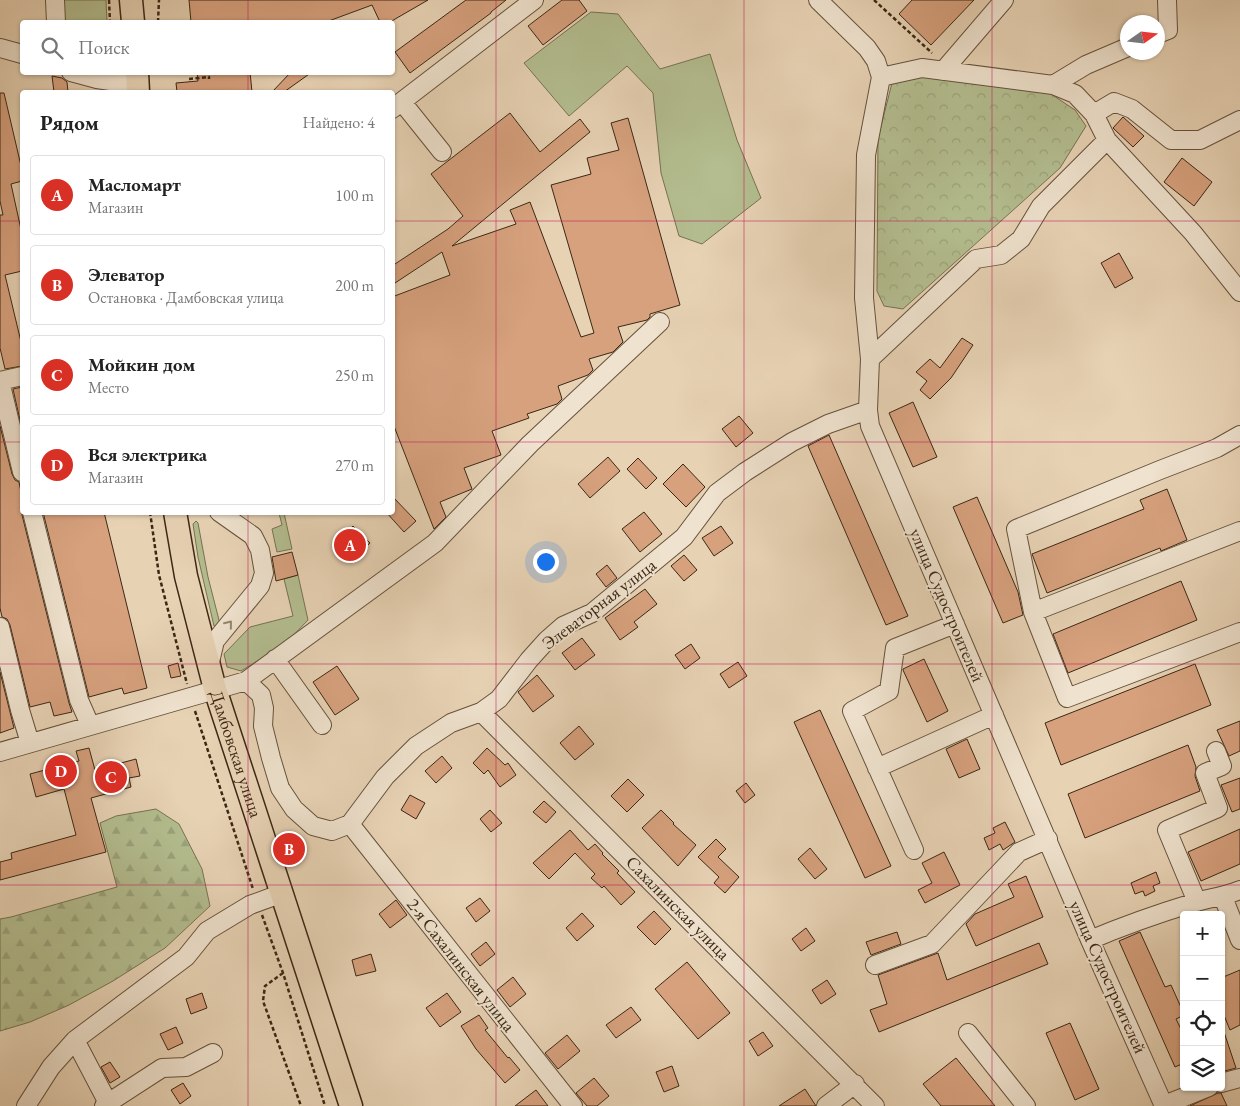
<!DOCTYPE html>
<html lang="ru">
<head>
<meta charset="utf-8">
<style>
	:root { --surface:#fff; --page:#f6f6f6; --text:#222; --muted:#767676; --line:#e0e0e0; --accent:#d93025 }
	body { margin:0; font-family:"EB Garamond",serif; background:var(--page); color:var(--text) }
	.controls { position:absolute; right:15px; bottom:15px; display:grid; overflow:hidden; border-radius:5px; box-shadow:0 1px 4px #0004 }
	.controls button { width:45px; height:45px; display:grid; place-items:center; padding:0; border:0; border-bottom:1px solid var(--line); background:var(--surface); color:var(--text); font:25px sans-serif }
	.compass { position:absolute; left:1120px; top:15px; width:45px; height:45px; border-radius:50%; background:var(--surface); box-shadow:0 1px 4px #0004; rotate:76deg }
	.you { position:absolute; left:545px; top:561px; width:18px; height:18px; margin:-12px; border:4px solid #fff; border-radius:50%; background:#1a73e8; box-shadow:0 0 0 8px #1a73e833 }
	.badge { display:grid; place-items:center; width:32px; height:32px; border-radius:50%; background:var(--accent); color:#fff; font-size:16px; font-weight:700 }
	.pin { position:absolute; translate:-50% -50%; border:2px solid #fff; box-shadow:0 1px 5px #0006 }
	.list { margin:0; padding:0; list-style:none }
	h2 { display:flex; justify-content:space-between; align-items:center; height:65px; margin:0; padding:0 20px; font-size:21px }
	h2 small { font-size:16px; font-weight:400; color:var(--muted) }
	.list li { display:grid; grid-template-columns:32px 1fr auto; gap:15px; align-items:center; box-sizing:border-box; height:80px; margin:0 10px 10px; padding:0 10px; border:1px solid var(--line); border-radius:5px }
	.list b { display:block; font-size:19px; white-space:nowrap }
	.list p { margin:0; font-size:16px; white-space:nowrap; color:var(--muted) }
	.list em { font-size:16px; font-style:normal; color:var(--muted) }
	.icon { flex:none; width:28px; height:28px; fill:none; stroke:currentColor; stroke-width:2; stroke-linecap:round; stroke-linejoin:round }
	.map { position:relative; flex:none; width:1240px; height:1106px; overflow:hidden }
	.search { position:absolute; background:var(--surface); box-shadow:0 1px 4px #0004; left:20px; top:20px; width:375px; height:55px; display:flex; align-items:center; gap:12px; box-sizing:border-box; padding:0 18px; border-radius:5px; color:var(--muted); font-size:19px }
	.panel { position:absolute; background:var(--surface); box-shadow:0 1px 4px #0004; left:20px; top:90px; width:375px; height:425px; border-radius:5px }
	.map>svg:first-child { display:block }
	.grass { fill:#b3bd8f; stroke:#777252 }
	.forest { fill:url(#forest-firs); stroke:#777252 }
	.park { fill:url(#park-crowns); stroke:#777252 }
	.building { fill:#d7a17e; stroke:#3b2814 }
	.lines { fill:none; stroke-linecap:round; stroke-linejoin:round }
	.minor-casing { stroke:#66523c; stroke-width:20 }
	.major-casing { stroke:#3b2814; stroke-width:25 }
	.path { stroke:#3b2814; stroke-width:2.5; stroke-dasharray:4 2.5; stroke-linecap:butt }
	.minor { stroke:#efe2ce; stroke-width:18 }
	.major { stroke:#e7d2b4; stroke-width:22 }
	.oneway { stroke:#958571 }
	.grid { fill:none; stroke:#c2185b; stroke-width:1; stroke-opacity:0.55 }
	.labels { text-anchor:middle; stroke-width:4; stroke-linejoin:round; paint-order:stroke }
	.street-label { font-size:18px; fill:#3b2814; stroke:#efe2ce }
</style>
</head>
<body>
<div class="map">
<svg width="1240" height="1106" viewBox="0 0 1240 1106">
	<defs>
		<pattern id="forest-firs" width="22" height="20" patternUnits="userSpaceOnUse" patternTransform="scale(1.25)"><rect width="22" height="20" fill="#b3bd8f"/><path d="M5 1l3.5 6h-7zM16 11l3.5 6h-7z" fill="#9ba27a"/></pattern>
		<pattern id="park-crowns" width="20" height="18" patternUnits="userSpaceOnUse" patternTransform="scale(1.25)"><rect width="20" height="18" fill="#b3bd8f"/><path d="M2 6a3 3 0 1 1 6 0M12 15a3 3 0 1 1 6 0" fill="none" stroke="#9ba27a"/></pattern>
	</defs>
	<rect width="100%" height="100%" fill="#e7d2b4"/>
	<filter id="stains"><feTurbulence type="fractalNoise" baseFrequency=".004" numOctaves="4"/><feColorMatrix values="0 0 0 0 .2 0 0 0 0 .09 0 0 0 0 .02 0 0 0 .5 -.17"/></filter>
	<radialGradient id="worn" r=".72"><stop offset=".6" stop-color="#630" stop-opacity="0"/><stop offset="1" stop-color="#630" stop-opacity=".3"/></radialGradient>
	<path class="grass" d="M62,0H106L107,22H63Z
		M591,12L618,14L660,69L710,54L737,140L761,198L702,244L679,236L661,173L653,93L627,66L569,116L524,63Z
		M279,513H284L292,549L277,552L272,529L282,525Z
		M196,521L198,523L208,577L220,624L218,627L214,626L198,557L193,524Z
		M298,575L308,620L285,644L241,671L227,667L224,654L250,627L293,616L284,579Z"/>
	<path class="forest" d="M156,809L179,824L202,869L210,906L165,948L113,981L69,1005L30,1022L0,1031V919L11,917L117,887L100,823L116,816Z"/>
	<path class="park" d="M929,76L1048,92L1075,110L1086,126L1060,168L903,309L884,306L877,291L878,138L892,83Z"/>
	<path class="building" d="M189,0H428L390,22H380L372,5L326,22H191Z
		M466,0H506L491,12V13L410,73L395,52Z
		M562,0H579L587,11L543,45L528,26Z
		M912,0H974L931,45L899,14Z
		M197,72H250L252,92H177L176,83L198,81Z
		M291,72H312L284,92H272Z
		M52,76L62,78L67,82L68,92H54Z
		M0,93H4L22,170V181L11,184L22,234V271L5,275L22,346V366L5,369L0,348V215H3L0,201Z
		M510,113L540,152L580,119L590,132L452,246L516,224L510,210L530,202L581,337L594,333L551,185L591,174L587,158L619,150L611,123L628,118L680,305L650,314V317L647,320L618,327L623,342L613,352L589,359L593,370L588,375L558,386L562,399L557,404L527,414L529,418L492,431L501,455L464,468L472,489L440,502L446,517L434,529L392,421V297L450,275L442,252L392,285V266L448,229L463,216L431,174Z
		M1123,117L1144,136L1133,147L1113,128Z
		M1182,158L1212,182L1194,206L1164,182Z
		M1119,253L1133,278L1115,288L1101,263Z
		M962,338L973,345L951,378L930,399L920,390L927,381L916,372L930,359L940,368Z
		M22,387V429L13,389Z
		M913,402L937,457L913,467L889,413Z
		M739,416L753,433L736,447L722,429Z
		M0,426L12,474L15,480L19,482L22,497V515L69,703L72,712L54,716L50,702L30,707L10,625L7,619L2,617L0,608Z
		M829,435L908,616L886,625L808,446Z
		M608,457L620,471L590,498L578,484Z
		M638,458L657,478L646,489L627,469Z
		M683,464L705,487L686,507L663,484Z
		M1167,489L1187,540L1161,551L1160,548L1047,593L1032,554L1144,509L1140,500Z
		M392,496L416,521L404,532L386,512H392Z
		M977,497L1018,592L1023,615L1003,623L953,507Z
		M43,512H104L147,688L124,694L122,688L89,697Z
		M644,512L662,534L640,552L622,529Z
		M353,526L370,543L351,561L335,545Z
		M721,526L733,543L714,556L702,538Z
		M292,552L298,575L276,581L272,557Z
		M684,555L697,570L684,581L671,566Z
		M607,565L617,578L606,587L596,574Z
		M1181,581L1197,620L1068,673L1053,634Z
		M645,589L657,604L634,622L638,627L620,640L605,618Z
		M582,638L595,655L575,670L562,653Z
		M691,644L700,658L685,669L675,655Z
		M924,659L948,711L927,722L903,670V669Z
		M738,662L747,676L729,688L720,674Z
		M178,663L181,676L171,678L168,666Z
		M1195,664L1211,705L1061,765L1045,723Z
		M337,666L359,699L335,715L313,682Z
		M0,672L14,728L0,733Z
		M537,675L554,696L533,712L518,692Z
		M820,710L891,866L865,878L794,722Z
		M1240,721V751L1229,756L1217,730Z
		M579,726L594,744L575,760L560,743Z
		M967,739L980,769L959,778L946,749Z
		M1188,745L1196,767L1195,776L1200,791L1085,838L1068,794Z
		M89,748L95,770L136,759L140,776L129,778L131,787L91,798L106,852L0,880V862L12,859L11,853L76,835L64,789L36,797L30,774L79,761L76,751Z
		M487,748L505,765L508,763L516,775L500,787L488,770L484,774L473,763Z
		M442,756L452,768L436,783L425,771Z
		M1240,778V809L1232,812L1221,785Z
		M628,779L644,795L627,812L611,796Z
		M746,783L755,795L745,803L736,791Z
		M410,795L425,803L416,819L401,810Z
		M544,801L556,812L546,823L533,812Z
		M490,810L502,823L491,832L480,819Z
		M661,810L674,823L673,824L696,845L678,866L642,828Z
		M1005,822L1015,842L1003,850L1000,844L989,850L984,838L995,833L993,828Z
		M1240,829V864L1201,881L1188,852Z
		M570,830L588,850L595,844L603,853L602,854L619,871L617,873L635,892L621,905L604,886L602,888L591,878L595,874L575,853L549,879L533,863Z
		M716,839L726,849L718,857L739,877L725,893L714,883L719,877L698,857Z
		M810,848L827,869L815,879L798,859Z
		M944,852L960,885L925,903L918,890L932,883L922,863Z
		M1156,872L1160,883L1153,886L1155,891L1145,896L1143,891L1135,894L1131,883Z
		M1026,876L1043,917L976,946L966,924L975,914L1014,897L1008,884Z
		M480,898L490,911L476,922L466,908Z
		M396,900L407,915L390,928L379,914Z
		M654,911L671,929L655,945L637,927Z
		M582,913L594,926L577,941L566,928Z
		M806,928L815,941L801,951L792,939Z
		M897,932L901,944L871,955L866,942Z
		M1140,932L1165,987L1171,985L1184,1014V1015L1176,1019L1184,1035V1063L1175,1067L1119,941Z
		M486,942L495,954L480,966L471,954Z
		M1039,943L1048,964L879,1032L870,1010L887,1004L878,975L938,953L947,980Z
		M371,954L376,971L356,976L352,960Z
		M687,962L730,1013L698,1039L655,989Z
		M1240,970V1025L1230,1030L1221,1008V978Z
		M513,977L526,994L510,1007L497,990Z
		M827,980L836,994L821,1004L812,990Z
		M202,993L207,1008L191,1014L186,999Z
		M447,993L461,1012L440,1027L426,1008Z
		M631,1007L641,1020L616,1038L606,1025Z
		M479,1015L488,1028L485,1030L508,1058L509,1057L520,1070L505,1083L476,1049L461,1026Z
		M1070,1023L1099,1089L1075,1100L1046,1033Z
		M176,1027L183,1043L168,1050L160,1034Z
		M1221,1029H1223L1236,1068L1221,1072Z
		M763,1032L773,1046L758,1056L749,1041Z
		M567,1035L580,1051L558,1069L545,1053Z
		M956,1058L995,1106H941L923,1084Z
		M110,1062L120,1077L110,1083L101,1067Z
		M672,1066L679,1086L664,1092L656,1072Z
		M594,1078L609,1096L597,1106H587L576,1093Z
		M183,1083L191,1096L180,1104L171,1090Z
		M805,1089L816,1106H779Z
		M536,1090L548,1106H515Z
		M1221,1093L1227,1106H1190L1218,1093Z"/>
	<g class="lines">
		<defs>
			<path id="minor" d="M55,0L56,22
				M818,0L867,48L876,61L881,77L866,155L864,298L870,359L868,410L870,426L1090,940L1164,1106
				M1158,34L1168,30L1167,0
				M0,48L22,54
				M943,71L1004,0
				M71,72L97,79L138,85
				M881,77L922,68L1053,85L1075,94L1094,114L1107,140L1193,233L1240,292
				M1053,85L1086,65L1128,47
				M402,102L442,152
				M392,109L534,0
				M1094,114L1114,102L1132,109L1171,140H1200L1240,120
				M870,359L976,259L1001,255L1021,239L1041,206L1107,140
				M22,376L0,381L22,472
				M1240,435L1217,448L1160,470L1016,529L1033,612L1067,698L1240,632
				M32,512L79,700L90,725
				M1033,612L1240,531
				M0,627L20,710L30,743
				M275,659L322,725
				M209,666L215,641L260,586L264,573L260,550L253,536L219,512
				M246,681L261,695L264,708L263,726L271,758L280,788L294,809L313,826L332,831L350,824
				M481,712L875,1106
				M0,752L246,681L435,543L530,444L660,322
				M877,768L994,715
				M350,824L385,777L416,746L451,723L481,712L499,699L529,660L547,640L563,626L592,613L684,537L717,493L745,472L792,442L828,424L868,410
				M350,824L573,1106
				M914,850L852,711L889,691L895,648L955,624
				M1223,897L1240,940
				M1197,902L1167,830L1218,808L1205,773L1222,766L1216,751
				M1090,940C1125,925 1160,913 1196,902C1211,898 1225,896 1240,890
				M875,965L932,944L1019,852L1048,839
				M968,1033L1026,1106
				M75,1040L108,1103L104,1106
				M1221,1083L1240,1078
				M108,1103L162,1068L186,1067L213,1053
				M1164,1105L1209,1087
				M26,1106L51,1067L75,1040L186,957L207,931L250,905L280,894
				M826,1106L855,1084"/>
			<g id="major">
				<path d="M131,0L133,22"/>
				<path d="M137,72L138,92"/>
				<path id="s1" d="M175,512L186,576L215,689L351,1106"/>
			</g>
		</defs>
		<use href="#minor" class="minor-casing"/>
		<use href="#major" class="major-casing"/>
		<path class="path" d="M109,0L110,22
			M874,0L932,53
			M158,22L159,0
			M189,79L209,77V79
			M150,512L159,575L187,684
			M195,711L253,889
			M262,915L283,973L325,1106
			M283,973L265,986L263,1001L301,1106"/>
		<use href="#minor" class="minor"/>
		<use href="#major" class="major"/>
	</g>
	<defs><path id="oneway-chevron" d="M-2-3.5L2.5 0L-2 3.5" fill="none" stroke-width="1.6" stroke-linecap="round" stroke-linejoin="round" transform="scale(1.25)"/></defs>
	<use class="oneway" href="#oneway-chevron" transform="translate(229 624) rotate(-51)"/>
	<path class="grid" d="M248,0V22M496,0V1106M744,0V1106M992,0V1106M248,72V92M0,221H22M392,221H1240M0,442H22M392,442H1240M248,512V1106M0,664H1240M0,885H1240"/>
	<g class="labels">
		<g class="street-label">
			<text transform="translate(599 604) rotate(-37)" y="6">Элеваторная улица</text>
			<text transform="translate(947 605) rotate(67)" y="6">улица Судостроителей</text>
			<text dy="6" stroke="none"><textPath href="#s1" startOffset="250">Дамбовская улица</textPath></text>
			<text transform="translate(678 908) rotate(45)" y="6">Сахалинская улица</text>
			<text transform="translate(461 965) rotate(52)" y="6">2-я Сахалинская улица</text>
			<text transform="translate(1108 977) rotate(66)" y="6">улица Судостроителей</text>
		</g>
	</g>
	<rect width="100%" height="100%" filter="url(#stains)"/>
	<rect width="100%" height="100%" fill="url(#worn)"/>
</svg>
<div class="controls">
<button>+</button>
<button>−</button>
<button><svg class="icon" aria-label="locate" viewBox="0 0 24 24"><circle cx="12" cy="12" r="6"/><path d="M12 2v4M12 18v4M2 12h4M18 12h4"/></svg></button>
<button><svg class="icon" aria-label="layers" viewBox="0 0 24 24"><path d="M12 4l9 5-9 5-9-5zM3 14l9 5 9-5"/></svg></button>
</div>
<svg class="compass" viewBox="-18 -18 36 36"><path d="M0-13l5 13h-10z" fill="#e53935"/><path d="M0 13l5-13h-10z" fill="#767676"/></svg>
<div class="you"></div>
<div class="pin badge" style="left:350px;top:545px">A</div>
<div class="pin badge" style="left:289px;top:849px">B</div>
<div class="pin badge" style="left:111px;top:777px">C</div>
<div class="pin badge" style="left:61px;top:771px">D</div>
<div class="search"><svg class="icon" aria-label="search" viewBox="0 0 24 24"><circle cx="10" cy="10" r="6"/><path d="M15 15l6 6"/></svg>Поиск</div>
<section class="panel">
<h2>Рядом<small>Найдено: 4</small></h2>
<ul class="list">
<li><span class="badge">A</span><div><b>Масломарт</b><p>Магазин</p></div><em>100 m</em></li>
<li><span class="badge">B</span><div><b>Элеватор</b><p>Остановка · Дамбовская улица</p></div><em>200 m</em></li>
<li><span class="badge">C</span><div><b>Мойкин дом</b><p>Место</p></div><em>250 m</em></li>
<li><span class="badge">D</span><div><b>Вся электрика</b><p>Магазин</p></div><em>270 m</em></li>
</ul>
</section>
</div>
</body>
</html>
